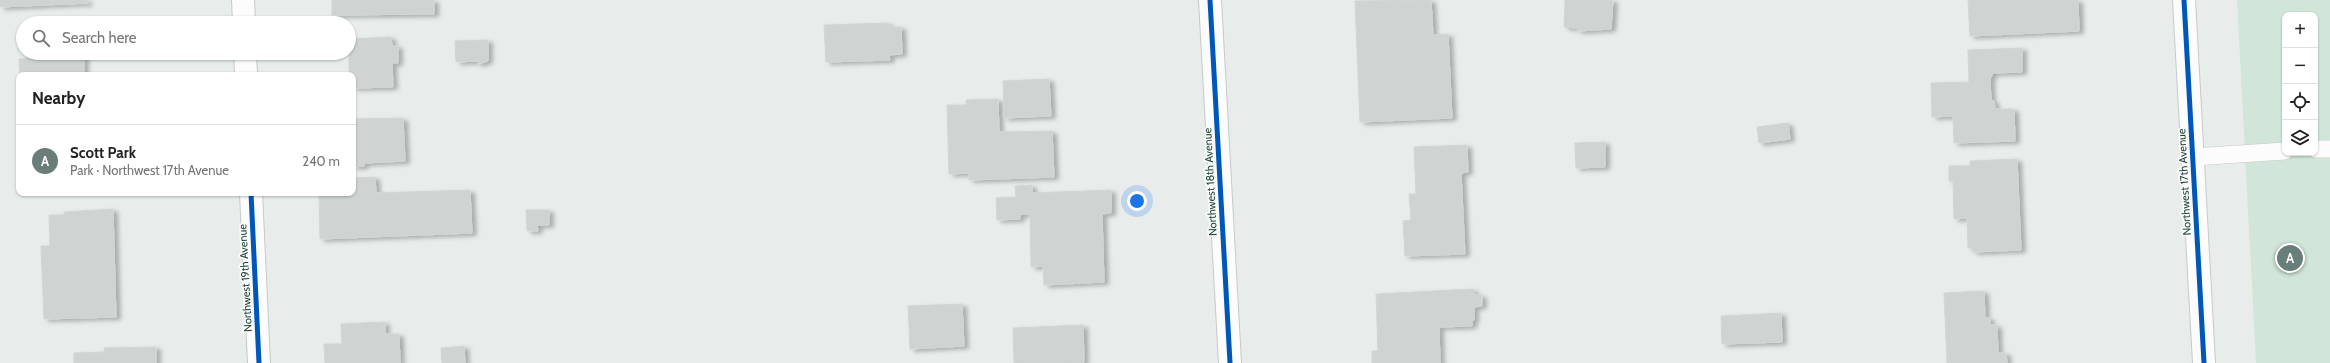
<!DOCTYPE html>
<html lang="en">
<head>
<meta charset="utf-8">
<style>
	:root { --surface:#fff; --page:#f6f6f6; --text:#222; --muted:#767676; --line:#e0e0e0; --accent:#697e78 }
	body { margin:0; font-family:Cabin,sans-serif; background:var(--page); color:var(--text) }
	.controls { position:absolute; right:12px; top:12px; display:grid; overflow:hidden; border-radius:8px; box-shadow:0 1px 3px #0004 }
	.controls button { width:36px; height:36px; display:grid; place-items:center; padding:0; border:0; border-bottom:1px solid var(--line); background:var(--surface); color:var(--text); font:20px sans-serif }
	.you { position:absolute; left:1137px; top:201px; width:14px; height:14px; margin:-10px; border:3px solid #fff; border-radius:50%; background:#1a73e8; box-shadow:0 0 0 6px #1a73e833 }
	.badge { display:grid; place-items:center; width:26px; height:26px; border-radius:50%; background:var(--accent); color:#fff; font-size:13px; font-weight:700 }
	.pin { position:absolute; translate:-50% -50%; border:2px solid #fff; box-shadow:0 1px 4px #0006 }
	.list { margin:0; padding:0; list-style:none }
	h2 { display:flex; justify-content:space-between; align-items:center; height:52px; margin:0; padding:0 16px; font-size:17px }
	h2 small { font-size:13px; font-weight:400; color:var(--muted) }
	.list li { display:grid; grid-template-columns:26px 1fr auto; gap:12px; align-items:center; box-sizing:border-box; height:72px; padding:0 16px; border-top:1px solid var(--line) }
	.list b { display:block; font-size:15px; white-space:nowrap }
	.list p { margin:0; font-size:13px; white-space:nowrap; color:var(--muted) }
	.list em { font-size:13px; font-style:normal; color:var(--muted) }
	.icon { flex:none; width:22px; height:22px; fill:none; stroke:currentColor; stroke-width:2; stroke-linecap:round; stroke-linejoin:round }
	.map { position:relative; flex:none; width:2330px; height:363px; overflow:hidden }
	.search { position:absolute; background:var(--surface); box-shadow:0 1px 3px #0004; left:16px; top:16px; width:340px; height:44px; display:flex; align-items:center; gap:10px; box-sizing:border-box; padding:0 14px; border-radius:22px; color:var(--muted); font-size:15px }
	.panel { position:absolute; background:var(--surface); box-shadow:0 1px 3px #0004; left:16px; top:72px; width:340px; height:124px; border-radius:8px }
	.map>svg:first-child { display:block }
	.green { fill:#d1e6d8; fill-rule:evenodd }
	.building { fill:#cfd4d2; stroke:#d1d6d4; filter:url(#shadow) }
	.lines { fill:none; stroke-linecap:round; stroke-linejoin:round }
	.service-casing { stroke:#c5cac8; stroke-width:18 }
	.minor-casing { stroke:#c5cac8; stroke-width:24 }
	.tertiary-casing { stroke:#c5cac8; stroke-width:24 }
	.service { stroke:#fcfcfc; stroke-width:17 }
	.minor { stroke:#fcfcfc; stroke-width:22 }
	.tertiary { stroke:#fcfcfc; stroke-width:22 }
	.cycleway-casing { stroke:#f7fbf9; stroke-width:8 }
	.cycleway { stroke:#0057b8; stroke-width:5 }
	.labels { text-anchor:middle; stroke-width:3.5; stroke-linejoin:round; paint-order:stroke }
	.street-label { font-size:11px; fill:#24423a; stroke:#f7fbf9 }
</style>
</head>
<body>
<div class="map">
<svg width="2330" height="363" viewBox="0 0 2330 363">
	<defs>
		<filter id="shadow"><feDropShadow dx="4.5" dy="2.5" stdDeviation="2" flood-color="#0004"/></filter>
	</defs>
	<rect width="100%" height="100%" fill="#e8edeb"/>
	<path class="green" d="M2237,0H2330V363H2256ZM2285,15H2315V153H2285Z"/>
	<path class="building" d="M0,0H87L88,3L0,7Z
		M332,0H434V14L332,15Z
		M1431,0L1433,35L1448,34L1452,118L1360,122L1355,1Z
		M1565,0H1613L1611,29L1578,31V28L1564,27Z
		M1968,0H2078L2079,31L1970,36Z
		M888,23V27H901L902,54L889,55L890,60L826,62L824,25Z
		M391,37L392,46H398V63H392L393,87L353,88V75H349V39Z
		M488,40V61L478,64V61L456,62L455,41Z
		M2022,48V72L1993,73L1990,79L1991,101H1994L1995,109H2014L2015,141L1954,143L1953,116L1932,117L1931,83L1969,82L1968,50Z
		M84,56V75H20L19,59Z
		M1049,79L1051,116L1004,118L1003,81Z
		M998,99L999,132L1052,131L1054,177L969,180V173L949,174L947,105H966V100Z
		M403,118L405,161L364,163V166L353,167V119Z
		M1788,123L1790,139L1759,143L1757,127Z
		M1605,142V167L1576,168L1575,143Z
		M1467,145L1468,172L1461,173L1465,254L1405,256L1403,221L1411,220L1409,194H1416L1414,147Z
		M2017,159L2021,250L1973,252V248H1968L1967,218L1954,219L1953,181H1949V166H1970V161Z
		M375,177L376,193L470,190L472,233L320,239L319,193H353V178Z
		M1032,185V193L1111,190V213L1102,214L1104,282L1044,285L1043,266L1031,267L1030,214H1020V219L997,220L996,198L1016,197L1015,186Z
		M113,209L116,317L44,319L41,246H50L49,215H64V212Z
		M526,210H549V225H537L538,231H527Z
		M1473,289L1474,295H1482V306L1474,307V320H1472V326L1439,327L1440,363H1372V351H1378L1376,294Z
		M1984,291L1985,318H1990V325H1997L1998,353H2006L2007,363H1947L1944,293Z
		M962,304L964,346L910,349L908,306Z
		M1781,313L1782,342L1722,344L1721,316Z
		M385,322V334H399L400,363H325L324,344H342L341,324Z
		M1083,325L1084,362L1014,363L1013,328Z
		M464,346L465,363H442L441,348Z
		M156,347V363H74V353L105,352L104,348Z"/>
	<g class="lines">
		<defs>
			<path id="service" d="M2315,149H2330
				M2193,157L2285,151"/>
			<path id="minor" d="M243,0L244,23
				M1210,0L1230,363
				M245,53L246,75
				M251,193L259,363"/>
			<path id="tertiary" d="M2184,0L2204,363"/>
		</defs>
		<use href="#service" class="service-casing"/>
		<use href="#minor" class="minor-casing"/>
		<use href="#tertiary" class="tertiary-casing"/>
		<use href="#service" class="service"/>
		<use href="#minor" class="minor"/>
		<use href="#tertiary" class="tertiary"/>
		<defs>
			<path id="cycleway" d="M1210,0L1230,363
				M2184,0L2204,363
				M251,193L259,363"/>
		</defs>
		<use href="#cycleway" class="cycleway-casing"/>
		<use href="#cycleway" class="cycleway"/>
	</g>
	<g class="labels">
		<g class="street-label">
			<text transform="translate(1210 182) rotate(-93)" y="4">Northwest 18th Avenue</text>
			<text transform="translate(2184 182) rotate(-93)" y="4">Northwest 17th Avenue</text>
			<text transform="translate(245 278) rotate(-93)" y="4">Northwest 19th Avenue</text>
		</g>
	</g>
</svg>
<div class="controls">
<button>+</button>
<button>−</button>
<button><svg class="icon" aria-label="locate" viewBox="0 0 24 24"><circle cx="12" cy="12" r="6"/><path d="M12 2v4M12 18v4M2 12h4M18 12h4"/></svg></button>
<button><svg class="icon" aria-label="layers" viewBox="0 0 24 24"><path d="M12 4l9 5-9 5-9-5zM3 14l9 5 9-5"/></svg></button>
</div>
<div class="you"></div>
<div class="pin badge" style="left:2290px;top:258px">A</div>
<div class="search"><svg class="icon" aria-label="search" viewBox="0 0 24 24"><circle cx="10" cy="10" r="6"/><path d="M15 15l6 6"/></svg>Search here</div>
<section class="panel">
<h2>Nearby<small></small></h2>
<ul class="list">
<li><span class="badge">A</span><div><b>Scott Park</b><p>Park · Northwest 17th Avenue</p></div><em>240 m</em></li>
</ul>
</section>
</div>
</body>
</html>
